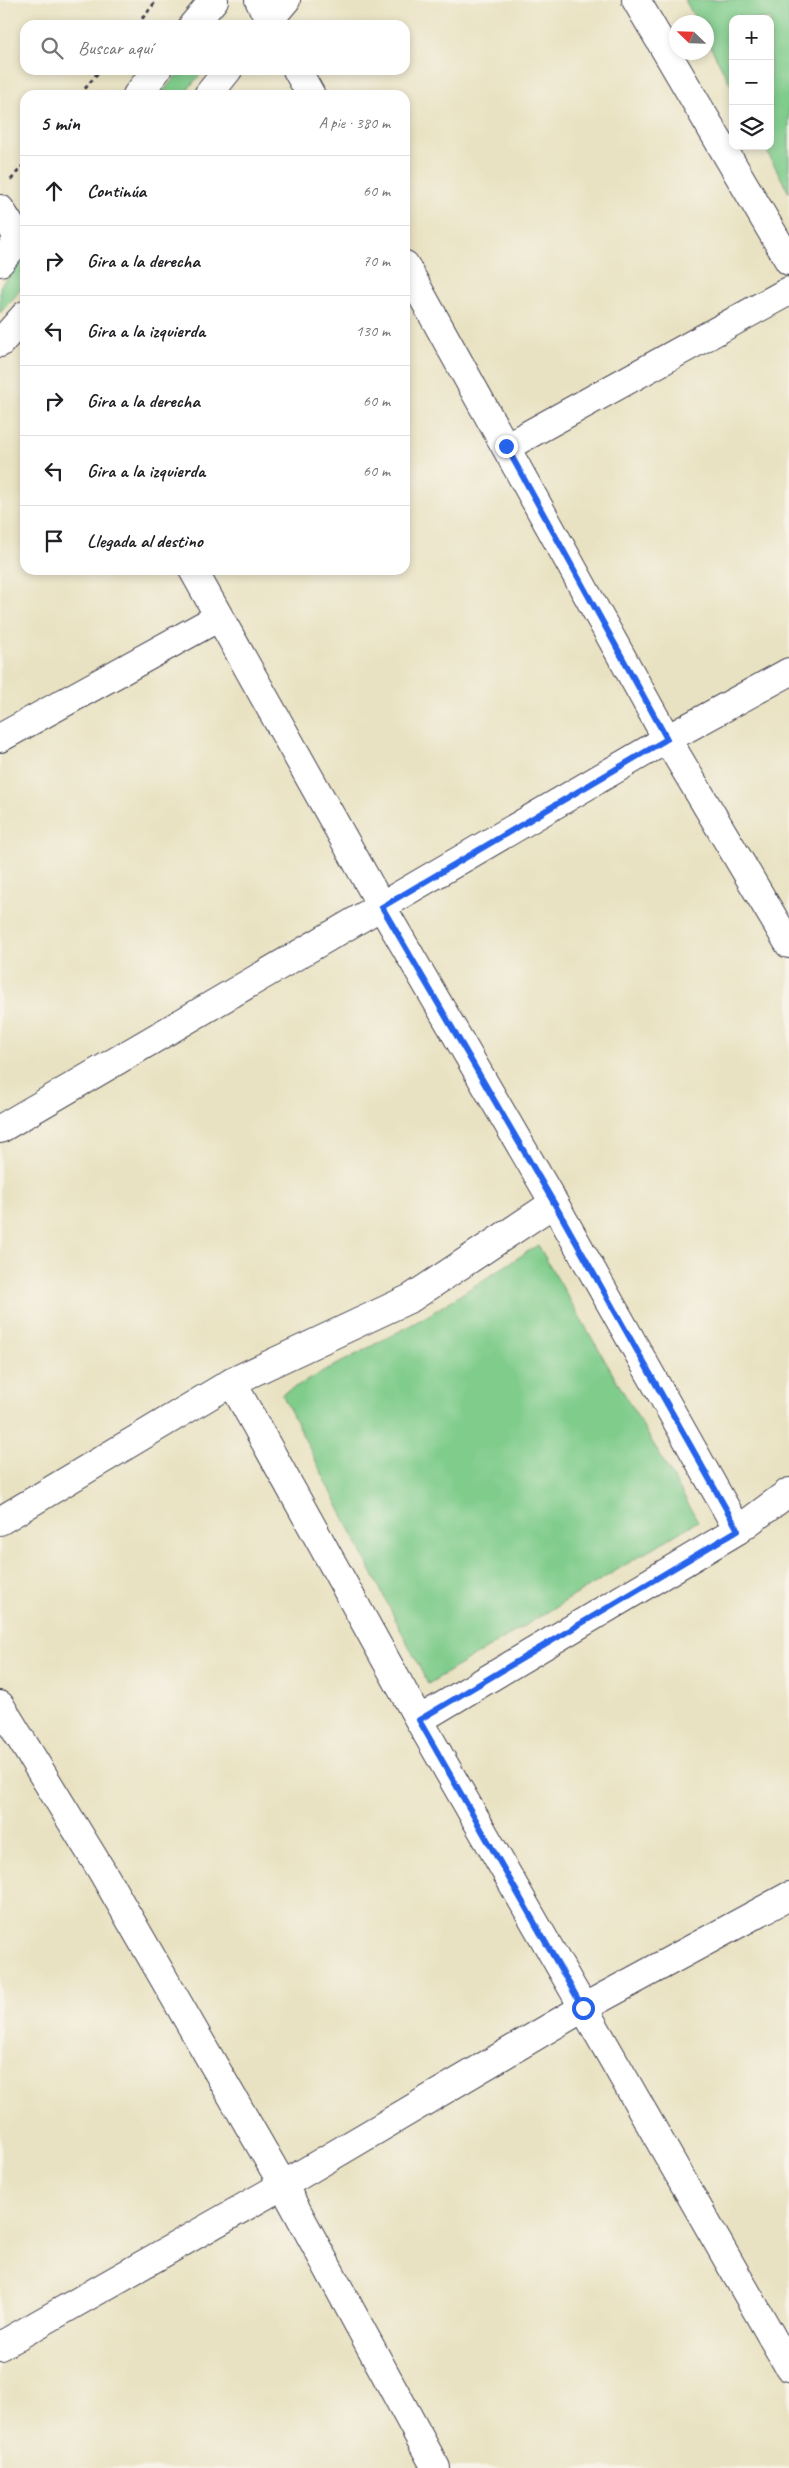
<!DOCTYPE html>
<html lang="es">
<head>
<meta charset="utf-8">
<style>
	:root { --surface:#fff; --page:#f6f6f6; --text:#202124; --muted:#757577; --line:#e0e0e0 }
	body { margin:0; font-family:Caveat,sans-serif; background:var(--page); color:var(--text) }
	.controls { position:absolute; right:15px; top:15px; display:grid; overflow:hidden; border-radius:10px; box-shadow:0 2px 8px #0003 }
	.controls button { width:45px; height:45px; display:grid; place-items:center; padding:0; border:0; border-bottom:1px solid var(--line); background:var(--surface); color:var(--text); font:25px sans-serif }
	.compass { position:absolute; left:669px; top:15px; width:45px; height:45px; border-radius:50%; background:var(--surface); box-shadow:0 2px 8px #0003; rotate:293deg }
	.stop { position:absolute; width:15px; height:15px; margin:-11px; border:4px solid #2563eb; border-radius:50%; background:#fff }
	.stop.end { background:#2563eb; border-color:#fff; box-shadow:0 1px 5px #0008 }
	.list { margin:0; padding:0; list-style:none }
	h2 { display:flex; justify-content:space-between; align-items:center; height:65px; margin:0; padding:0 20px; font-size:21px }
	h2 small { font-size:16px; font-weight:400; color:var(--muted) }
	.list li { display:grid; grid-template-columns:32px 1fr auto; gap:15px; align-items:center; box-sizing:border-box; height:70px; padding:0 20px; border-top:1px solid var(--line) }
	.list b { display:block; font-size:19px; white-space:nowrap }
	.list em { font-size:16px; font-style:normal; color:var(--muted) }
	.icon { flex:none; width:28px; height:28px; fill:none; stroke:currentColor; stroke-width:2; stroke-linecap:round; stroke-linejoin:round }
	.map { position:relative; flex:none; width:789px; height:2468px; overflow:hidden }
	.search { position:absolute; background:var(--surface); box-shadow:0 2px 8px #0003; left:20px; top:20px; width:390px; height:55px; display:flex; align-items:center; gap:12px; box-sizing:border-box; padding:0 18px; border-radius:15px; color:var(--muted); font-size:19px }
	.panel { position:absolute; background:var(--surface); box-shadow:0 2px 8px #0003; left:20px; top:90px; width:390px; height:485px; border-radius:15px }
	.map>svg:first-child { display:block }
	.green { fill:#7fcc8b; stroke:#507763 }
	.lines { fill:none; stroke-linecap:round; stroke-linejoin:round }
	.street-casing { stroke:#403f4f; stroke-width:30 }
	.primary-casing { stroke:#403f4f; stroke-width:30 }
	.path { stroke:#403f4f; stroke-width:3; stroke-dasharray:4 4; stroke-linecap:butt }
	.street { stroke:#fff; stroke-width:28 }
	.primary { stroke:#fff; stroke-width:28 }
	.route { stroke:#2563eb; stroke-width:6 }
</style>
</head>
<body>
<div class="map">
<svg width="789" height="2468" viewBox="0 0 789 2468">
	<rect width="100%" height="100%" fill="#f7f3e8"/>
	<filter id="ink" filterUnits="userSpaceOnUse"><feTurbulence type="fractalNoise" baseFrequency=".02" numOctaves="2"/><feDisplacementMap in="SourceGraphic" scale="10" xChannelSelector="R" yChannelSelector="G"/><feConvolveMatrix kernelMatrix="1 2 1 2 8 2 1 2 1" color-interpolation-filters="sRGB"/></filter>
	<filter id="wash" filterUnits="userSpaceOnUse"><feTurbulence type="fractalNoise" baseFrequency=".0096" numOctaves="4" result="noise"/><feDisplacementMap in="SourceGraphic" scale="20" xChannelSelector="R" yChannelSelector="G"/><feGaussianBlur stdDeviation="1.12" result="paint"/><feColorMatrix in="noise" values="0 0 0 0 0 0 0 0 0 0 0 0 0 0 0 0 0 1.4 0 .05"/><feComposite in="paint" operator="in"/></filter>
	<g filter="url(#wash)">
		<rect width="100%" height="100%" fill="#e9e2c2"/>
		<path class="green" d="M685,0H789V193L764,146H770V19H733V89L707,40L706,22H697Z
			M181,70H204L183,95H160Z
			M25,258V285L0,313V286Z
			M538,1245L698,1521L428,1684L282,1394L424,1318Z"/>
	</g>
	<g filter="url(#ink)">
		<g class="lines">
			<defs>
				<path id="street" d="M259,0L272,25
					M636,0L789,261
					M297,70L311,95
					M0,209L20,240
					M405,265L667,739L789,944
					M506,447L789,291
					M193,570L382,907L554,1203L738,1530
					M0,738L219,617
					M0,1129L667,739L789,672
					M232,1382L419,1720L789,2367
					M0,1521L232,1382L411,1298L554,1203
					M0,1705L103,1873L283,2185L436,2468
					M419,1720L738,1530L789,1492
					M0,2346L283,2185L583,2008L789,1896"/>
				<path id="primary" d="M193,25L214,0
					M265,25L286,0
					M137,95L157,70
					M208,95L228,70
					M0,262L25,233
					M0,343L25,315"/>
			</defs>
			<use href="#street" class="street-casing"/>
			<use href="#primary" class="primary-casing"/>
			<path class="path" d="M137,25L157,0
				M80,95L100,70
				M11,180L25,163"/>
			<use href="#street" class="street"/>
			<use href="#primary" class="primary"/>
		</g>
	</g>
	<g class="lines" filter="url(#ink)">
		<path class="route" d="M506,446L667,739L382,907L554,1203L738,1530L419,1720L583,2008"/>
	</g>
</svg>
<div class="controls">
<button>+</button>
<button>−</button>
<button><svg class="icon" aria-label="layers" viewBox="0 0 24 24"><path d="M12 4l9 5-9 5-9-5zM3 14l9 5 9-5"/></svg></button>
</div>
<svg class="compass" viewBox="-18 -18 36 36"><path d="M0-13l5 13h-10z" fill="#e53935"/><path d="M0 13l5-13h-10z" fill="#757577"/></svg>
<div class="stop" style="left:583px;top:2008px"></div>
<div class="stop end" style="left:506px;top:446px"></div>
<div class="search"><svg class="icon" aria-label="search" viewBox="0 0 24 24"><circle cx="10" cy="10" r="6"/><path d="M15 15l6 6"/></svg>Buscar aquí</div>
<section class="panel">
<h2>5 min<small>A pie · 380 m</small></h2>
<ul class="list">
<li><svg class="icon" aria-label="ahead" viewBox="0 0 24 24"><path d="M12 20V5M6 11l6-6 6 6"/></svg><div><b>Continúa</b></div><em>60 m</em></li>
<li><svg class="icon" aria-label="right" viewBox="0 0 24 24"><path d="M7 20v-9h11M14 6l5 5-5 5"/></svg><div><b>Gira a la derecha</b></div><em>70 m</em></li>
<li><svg class="icon" aria-label="left" viewBox="0 0 24 24"><path d="M17 20v-9H6M10 6l-5 5 5 5"/></svg><div><b>Gira a la izquierda</b></div><em>130 m</em></li>
<li><svg class="icon" aria-label="right" viewBox="0 0 24 24"><path d="M7 20v-9h11M14 6l5 5-5 5"/></svg><div><b>Gira a la derecha</b></div><em>60 m</em></li>
<li><svg class="icon" aria-label="left" viewBox="0 0 24 24"><path d="M17 20v-9H6M10 6l-5 5 5 5"/></svg><div><b>Gira a la izquierda</b></div><em>60 m</em></li>
<li><svg class="icon" aria-label="arrive" viewBox="0 0 24 24"><path d="M6 21V4h12l-3 4 3 4H6"/></svg><div><b>Llegada al destino</b></div></li>
</ul>
</section>
</div>
</body>
</html>
